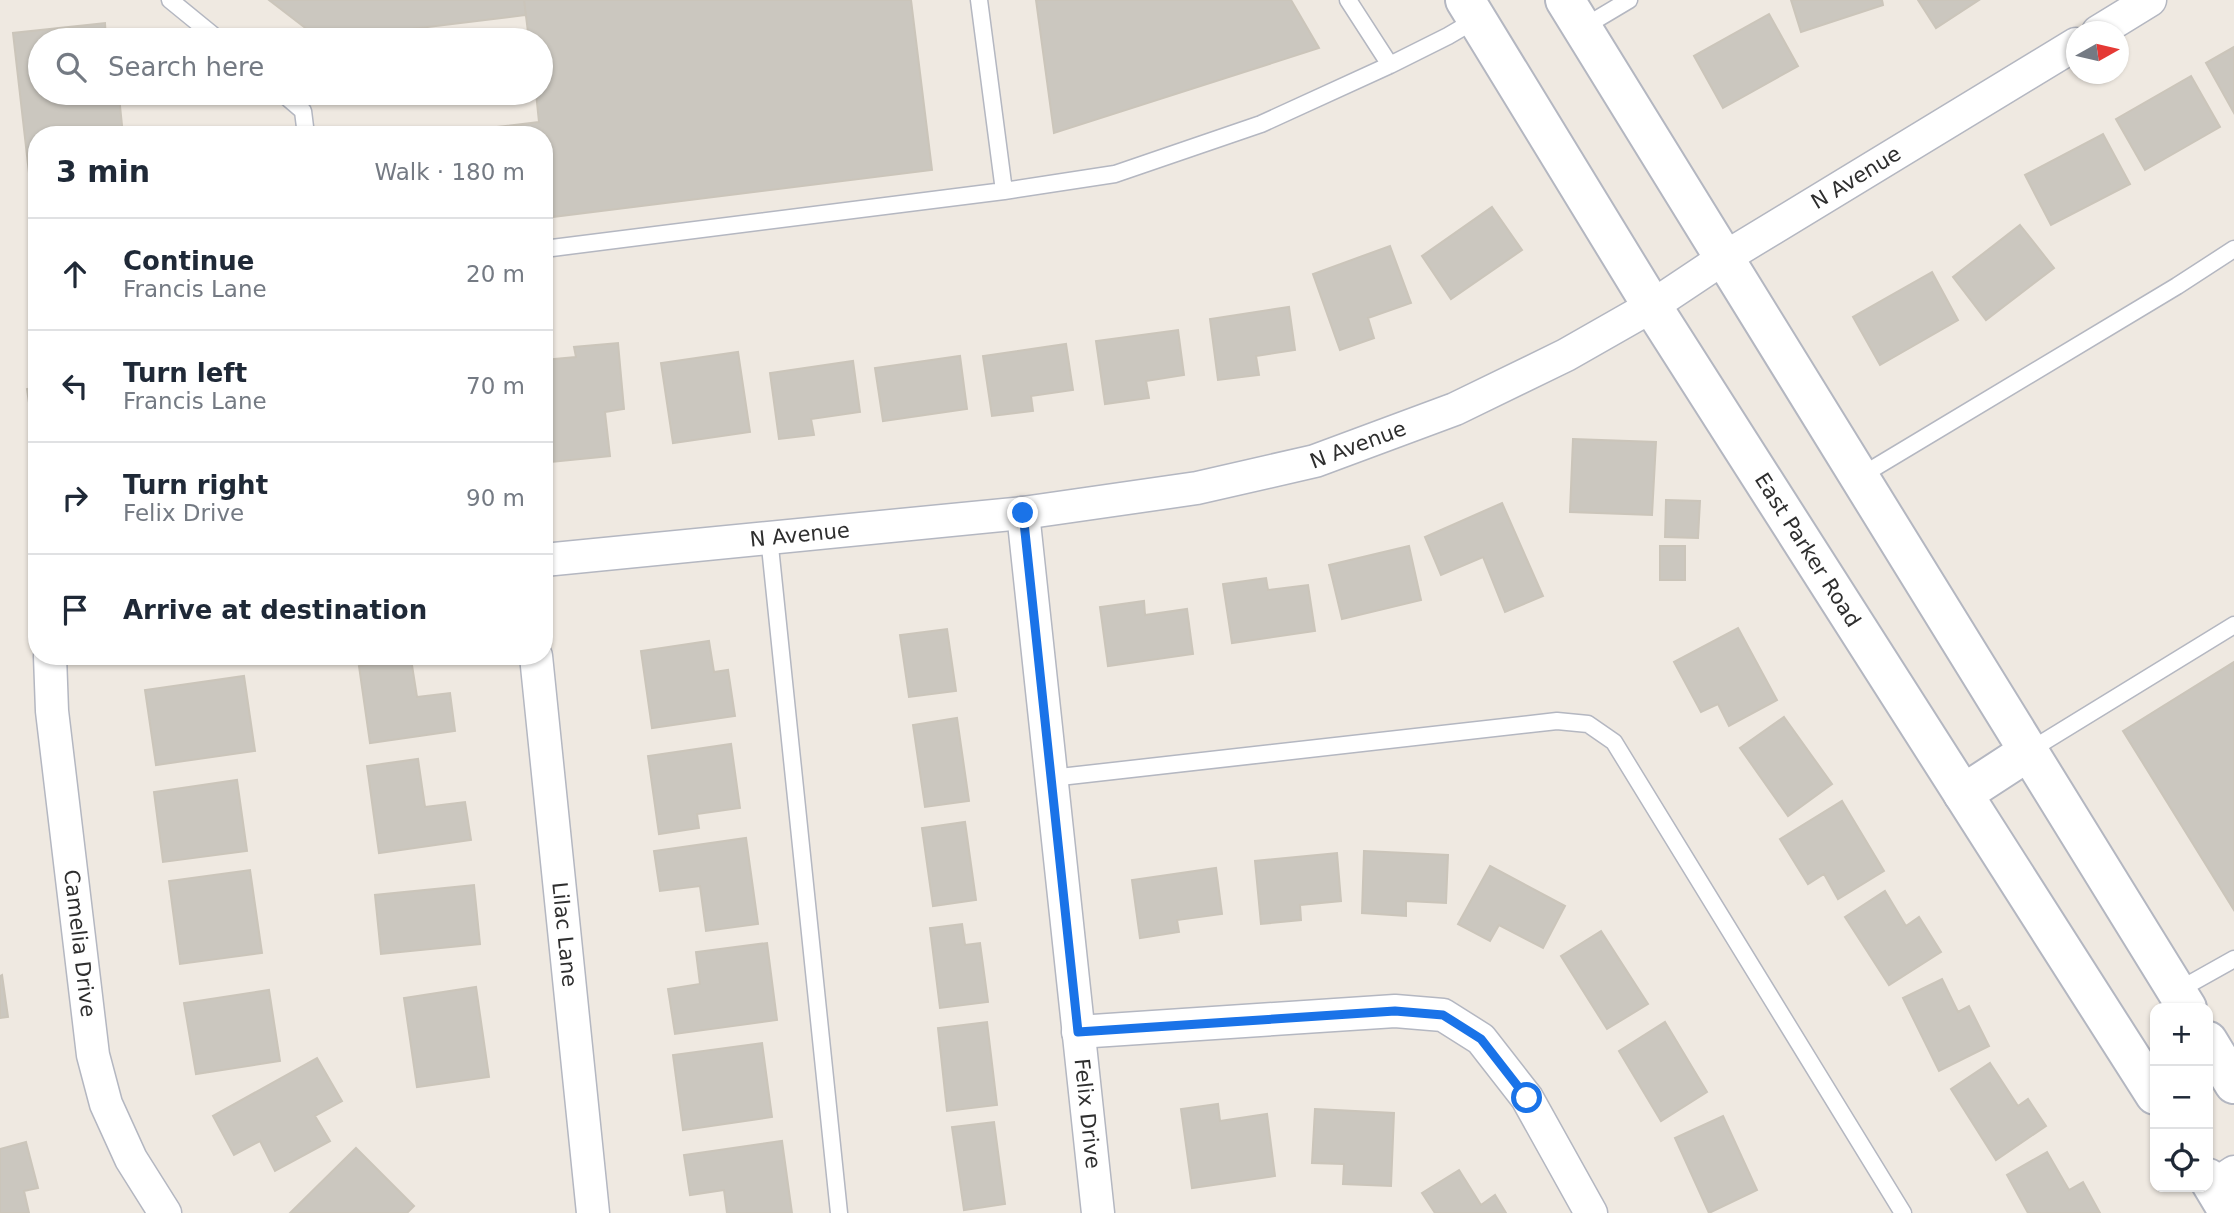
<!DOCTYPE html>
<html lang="en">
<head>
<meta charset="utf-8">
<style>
	:root { --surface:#fff; --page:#f6f6f7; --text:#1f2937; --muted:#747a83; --line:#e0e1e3 }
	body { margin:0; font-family:"DejaVu Sans",sans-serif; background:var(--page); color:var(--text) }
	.controls { position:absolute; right:21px; bottom:21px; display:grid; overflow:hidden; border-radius:14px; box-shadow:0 2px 5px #0004 }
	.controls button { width:63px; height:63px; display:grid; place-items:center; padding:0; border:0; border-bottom:2px solid var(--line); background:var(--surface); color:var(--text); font:35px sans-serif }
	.compass { position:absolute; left:2066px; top:21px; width:63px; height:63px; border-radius:50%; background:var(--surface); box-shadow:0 2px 5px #0004; rotate:82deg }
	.stop { position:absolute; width:21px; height:21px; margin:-16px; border:5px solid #1a73e8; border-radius:50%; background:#fff }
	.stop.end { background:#1a73e8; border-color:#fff; box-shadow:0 2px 7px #0008 }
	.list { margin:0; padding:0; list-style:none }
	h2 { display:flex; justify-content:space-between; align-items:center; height:91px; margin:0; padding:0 28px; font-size:30px }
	h2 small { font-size:23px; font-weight:400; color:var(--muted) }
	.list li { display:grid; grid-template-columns:46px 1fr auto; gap:21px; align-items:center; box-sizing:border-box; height:112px; padding:0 28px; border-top:2px solid var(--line) }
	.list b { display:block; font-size:26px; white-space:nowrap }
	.list p { margin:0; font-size:23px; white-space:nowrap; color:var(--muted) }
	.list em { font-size:23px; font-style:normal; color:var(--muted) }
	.icon { flex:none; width:38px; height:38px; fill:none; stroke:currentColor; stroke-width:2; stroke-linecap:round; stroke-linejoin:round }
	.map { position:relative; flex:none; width:2234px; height:1213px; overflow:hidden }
	.search { position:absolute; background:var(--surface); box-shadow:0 2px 5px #0004; left:28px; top:28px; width:525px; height:77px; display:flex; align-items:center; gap:18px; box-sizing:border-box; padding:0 24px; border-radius:38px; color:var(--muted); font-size:26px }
	.panel { position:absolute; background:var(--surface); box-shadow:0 2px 5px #0004; left:28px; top:126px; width:525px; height:539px; border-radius:28px }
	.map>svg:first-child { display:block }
	.building { fill:#cbc7bf; stroke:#cbc5ba; stroke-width:2 }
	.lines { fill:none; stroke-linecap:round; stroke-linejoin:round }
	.lane-casing { stroke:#b4b7c1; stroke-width:19 }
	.street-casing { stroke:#b4b7c1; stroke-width:35 }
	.secondary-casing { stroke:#b4b7c1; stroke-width:42 }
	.lane { stroke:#fff; stroke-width:16 }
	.street { stroke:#fff; stroke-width:32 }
	.secondary { stroke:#fff; stroke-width:38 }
	.route { stroke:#1a73e8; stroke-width:9 }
	.labels { text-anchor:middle; stroke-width:7; stroke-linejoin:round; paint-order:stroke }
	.street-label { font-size:21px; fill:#2e2e2e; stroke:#fff }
</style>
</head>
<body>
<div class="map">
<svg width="2234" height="1213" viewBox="0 0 2234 1213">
	<rect width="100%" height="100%" fill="#efe9e1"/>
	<path class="building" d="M269,0H524L526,15L321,40Z
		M524,0H911L932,170L544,218V135H480V129L539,122L536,93H541V40H529Z
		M1036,0H1291L1319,48L1054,133Z
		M1791,0H1882L1883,5L1801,32Z
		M1918,0H1979L1936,28Z
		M1769,14L1798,66L1723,108L1694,56Z
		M105,23L106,40H40V93H131V95L119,96L123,135H37V208H33L13,33Z
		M2234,47V113L2206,63Z
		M2191,76L2220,127L2145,170L2116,119Z
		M2103,134L2130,184L2051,225L2025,175Z
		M1492,207L1522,250L1451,299L1422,256Z
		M2020,225L2054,268L1986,320L1953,277Z
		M1390,246L1411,303L1368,318L1374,338L1340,350L1313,274Z
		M1932,272L1958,320L1880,365L1853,317Z
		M1289,307L1295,350L1256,356L1259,375L1218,380L1210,319Z
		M1178,330L1184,375L1146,381L1149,398L1105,404L1096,341Z
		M618,343L624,409L605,412L610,456L551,462L544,399V360L576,357L574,347Z
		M1066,344L1073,390L1031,396L1033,411L992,416L983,356Z
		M738,352L750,432L673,443L661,363Z
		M960,356L967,409L883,421L875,368Z
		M853,361L860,412L811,419L814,435L779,439L770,373Z
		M37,387V458L27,389Z
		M1573,439L1656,442L1652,515L1570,512Z
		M1666,500L1700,501L1698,538L1665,537Z
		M1502,503L1543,596L1505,612L1483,557L1441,575L1425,537Z
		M1409,546L1421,600L1342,619L1329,565Z
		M1660,546H1685V580H1660Z
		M1266,578L1268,590L1308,585L1315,631L1232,643L1223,584Z
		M1144,601L1145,615L1187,609L1193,654L1108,666L1100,607Z
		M1738,628L1777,700L1729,726L1718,704L1701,712L1674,662Z
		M947,629L956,691L909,697L900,635Z
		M709,641L714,672L728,670L735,716L652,728L641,651Z
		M411,659L417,697L450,693L455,731L370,743L359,666Z
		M2234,662V910L2123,731Z
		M244,676L255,751L156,765L145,690Z
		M1784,717L1832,784L1788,816L1740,748Z
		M957,718L969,801L925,807L913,725Z
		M731,744L740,808L697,814L699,828L659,834L648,756Z
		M418,759L425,807L465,802L471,840L379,853L367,766Z
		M237,780L247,851L163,862L154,792Z
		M1842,801L1884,871L1838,899L1824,874L1808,884L1780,839Z
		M965,822L976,900L933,906L922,828Z
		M746,838L758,924L706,931L700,886L660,891L654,851Z
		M1364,851L1448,855L1446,903L1406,901V916L1362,913Z
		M1337,853L1341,901L1300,905L1301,920L1261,924L1255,861Z
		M1490,866L1565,906L1543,948L1499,925L1490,941L1458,924Z
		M1216,868L1222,914L1177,920L1179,932L1140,938L1132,880Z
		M250,870L262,953L180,964L169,881Z
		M474,885L480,944L381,954L375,895Z
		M1885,891L1906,926L1919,917L1941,952L1889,985L1845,917Z
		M962,924L965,945L980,943L988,1002L940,1008L930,928Z
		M1601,931L1648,1004L1607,1029L1561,956Z
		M767,943L777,1020L675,1034L668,989L700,984L696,952Z
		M2,975L8,1017L0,1018V976Z
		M1942,979L1958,1012L1969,1006L1989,1046L1939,1071L1903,998Z
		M476,987L489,1077L417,1087L404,998Z
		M269,990L280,1061L196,1074L184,1003Z
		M987,1022L997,1105L947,1111L938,1028Z
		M1665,1022L1707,1092L1661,1121L1619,1051Z
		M762,1043L772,1117L683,1130L673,1055Z
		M317,1058L342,1101L315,1116L330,1141L275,1171L260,1141L234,1155L213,1116Z
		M1990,1063L2018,1106L2028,1099L2046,1126L1996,1160L1951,1089Z
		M1218,1104L1220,1121L1267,1114L1275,1176L1192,1188L1181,1109Z
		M1315,1109L1394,1113L1391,1186L1343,1184L1344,1164L1312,1163Z
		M1723,1116L1757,1190L1709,1213L1675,1138Z
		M994,1122L1005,1204L964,1210L952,1127Z
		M782,1141L792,1213H727L724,1190L690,1195L684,1155Z
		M26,1142L38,1188L24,1191L29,1213H0V1149Z
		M356,1148L414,1206L407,1213H290Z
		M2047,1152L2069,1190L2083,1182L2100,1213H2028L2007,1175Z
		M1459,1170L1481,1205L1495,1195L1506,1213H1435L1422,1193Z"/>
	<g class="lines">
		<defs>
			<path id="lane" d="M170,0L219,40
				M979,0L1004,191
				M1348,0L1390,65
				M1582,28L1629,0
				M282,93L303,111L306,135
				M544,249L1004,191L1115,174L1261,124L1390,65L1448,36L1477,19
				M1859,477L2177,286L2234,249
				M769,537L839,1213
				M2029,751L2234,625
				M1051,778L1557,721L1588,724L1614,742L1903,1213
				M2177,991L2234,959"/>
			<g id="street">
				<path d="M2098,32L2150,0"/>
				<path id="s1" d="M1023,513L1098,1213"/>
				<path id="s2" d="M544,560L1023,513L1197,488L1315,461L1455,409L1566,355L1652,306L1724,258L2076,44"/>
				<path id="s3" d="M50,656L52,711L93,1055L106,1104L131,1159L165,1213"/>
				<path id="s4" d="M536,656L593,1213"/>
				<path d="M1078,1032L1395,1011L1443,1015L1481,1039L1527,1098L1591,1213"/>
				<path d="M2213,1186L2234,1172"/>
			</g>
			<g id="secondary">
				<path id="s5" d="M1465,0L1652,306L2155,1095"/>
				<path d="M1565,0L2187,1008"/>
				<path d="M1963,794L2029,751"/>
				<path d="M2208,1041L2234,1084"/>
				<path d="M2208,1178L2229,1213"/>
			</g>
		</defs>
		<use href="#lane" class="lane-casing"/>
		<use href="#street" class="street-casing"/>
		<use href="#secondary" class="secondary-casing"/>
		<use href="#lane" class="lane"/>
		<use href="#street" class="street"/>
		<use href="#secondary" class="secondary"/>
	</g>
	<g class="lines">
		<path class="route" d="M1023,513L1078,1032L1395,1011L1443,1015L1481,1039L1527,1098"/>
	</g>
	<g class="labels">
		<g class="street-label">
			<text dy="7" stroke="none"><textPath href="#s2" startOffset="1391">N Avenue</textPath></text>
			<text dy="7" stroke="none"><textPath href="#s2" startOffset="824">N Avenue</textPath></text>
			<text dy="7" stroke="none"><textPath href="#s2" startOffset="257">N Avenue</textPath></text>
			<text dy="7" stroke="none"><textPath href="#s5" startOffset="648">East Parker Road</textPath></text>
			<text dy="7" stroke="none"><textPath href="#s4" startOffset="280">Lilac Lane</textPath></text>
			<text dy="7" stroke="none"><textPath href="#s3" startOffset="289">Camelia Drive</textPath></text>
			<text dy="7" stroke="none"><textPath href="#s1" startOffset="604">Felix Drive</textPath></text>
		</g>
	</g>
</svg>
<div class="controls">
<button>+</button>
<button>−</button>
<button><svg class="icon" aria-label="locate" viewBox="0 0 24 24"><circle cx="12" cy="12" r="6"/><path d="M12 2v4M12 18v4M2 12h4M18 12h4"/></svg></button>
</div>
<svg class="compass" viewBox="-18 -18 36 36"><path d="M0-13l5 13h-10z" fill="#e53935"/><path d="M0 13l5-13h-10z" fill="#747a83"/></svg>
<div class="stop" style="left:1527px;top:1098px"></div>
<div class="stop end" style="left:1023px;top:513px"></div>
<div class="search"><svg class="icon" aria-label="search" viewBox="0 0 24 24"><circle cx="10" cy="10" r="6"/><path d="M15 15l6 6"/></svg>Search here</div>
<section class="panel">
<h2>3 min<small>Walk · 180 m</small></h2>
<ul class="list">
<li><svg class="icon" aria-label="ahead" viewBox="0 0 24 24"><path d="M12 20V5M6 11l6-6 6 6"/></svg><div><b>Continue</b><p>Francis Lane</p></div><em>20 m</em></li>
<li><svg class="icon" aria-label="left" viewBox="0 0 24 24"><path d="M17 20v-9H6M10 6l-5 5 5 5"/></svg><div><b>Turn left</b><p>Francis Lane</p></div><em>70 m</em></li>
<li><svg class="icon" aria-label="right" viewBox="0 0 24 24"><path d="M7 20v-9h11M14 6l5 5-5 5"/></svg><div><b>Turn right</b><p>Felix Drive</p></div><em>90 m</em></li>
<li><svg class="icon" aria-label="arrive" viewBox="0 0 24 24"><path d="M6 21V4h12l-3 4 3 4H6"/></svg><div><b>Arrive at destination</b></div></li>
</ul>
</section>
</div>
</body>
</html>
